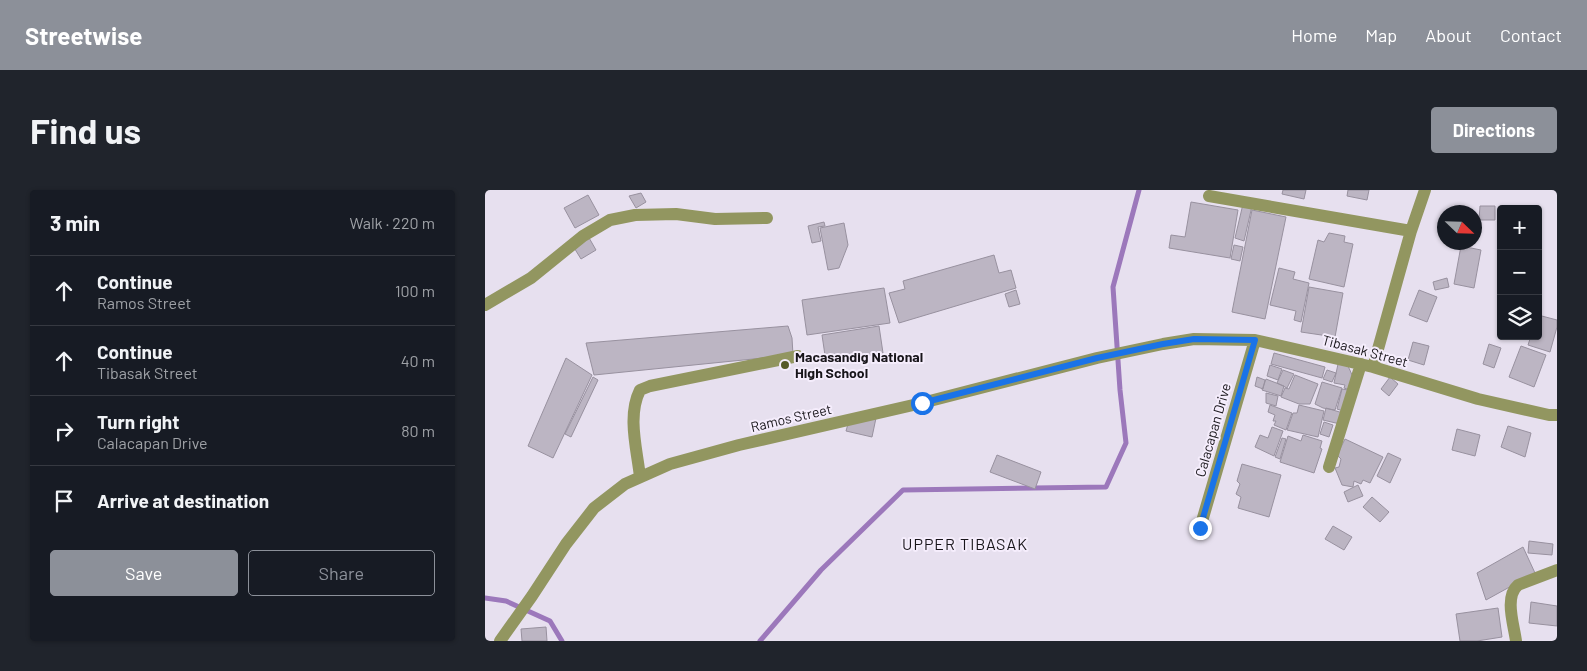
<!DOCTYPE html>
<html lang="en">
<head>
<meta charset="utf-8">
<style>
	:root { --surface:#171b24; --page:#20242c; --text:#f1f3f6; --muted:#9ea1a6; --line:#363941; --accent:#8c9099 }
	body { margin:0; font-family:Barlow,sans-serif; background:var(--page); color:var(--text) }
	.controls { position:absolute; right:15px; top:15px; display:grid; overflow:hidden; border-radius:5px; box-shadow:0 1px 4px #0004 }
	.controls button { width:45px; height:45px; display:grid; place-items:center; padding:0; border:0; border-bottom:1px solid var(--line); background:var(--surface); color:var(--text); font:25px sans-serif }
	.compass { position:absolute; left:952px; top:15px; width:45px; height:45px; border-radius:50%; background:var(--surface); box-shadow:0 1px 4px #0004; rotate:113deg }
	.stop { position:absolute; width:15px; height:15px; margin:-11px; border:4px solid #1a73e8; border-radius:50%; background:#fff }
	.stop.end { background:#1a73e8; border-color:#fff; box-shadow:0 1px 5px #0008 }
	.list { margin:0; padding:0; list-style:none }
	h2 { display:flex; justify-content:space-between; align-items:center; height:65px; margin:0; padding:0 20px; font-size:21px }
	h2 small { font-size:16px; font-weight:400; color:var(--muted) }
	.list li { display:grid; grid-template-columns:32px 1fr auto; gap:15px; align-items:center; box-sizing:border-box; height:70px; padding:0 20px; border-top:1px solid var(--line) }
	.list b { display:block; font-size:19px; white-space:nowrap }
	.list p { margin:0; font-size:16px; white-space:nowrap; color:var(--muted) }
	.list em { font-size:16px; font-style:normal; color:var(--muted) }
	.actions { display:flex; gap:10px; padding:15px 20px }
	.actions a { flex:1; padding:11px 0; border:1px solid var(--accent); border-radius:5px; text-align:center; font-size:18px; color:var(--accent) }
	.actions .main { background:var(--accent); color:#fff }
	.icon { flex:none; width:28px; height:28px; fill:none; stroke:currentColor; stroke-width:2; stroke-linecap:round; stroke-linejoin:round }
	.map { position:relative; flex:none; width:1072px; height:451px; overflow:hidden; border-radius:5px }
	header { display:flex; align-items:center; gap:30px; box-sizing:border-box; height:70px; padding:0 25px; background:var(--accent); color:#fff }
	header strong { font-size:24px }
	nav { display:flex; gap:28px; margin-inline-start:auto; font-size:18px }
	.intro { display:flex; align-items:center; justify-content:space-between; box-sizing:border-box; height:120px; padding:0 30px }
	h1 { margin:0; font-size:35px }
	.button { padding:12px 22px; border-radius:5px; background:var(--accent); color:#fff; font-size:18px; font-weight:700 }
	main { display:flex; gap:30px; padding:0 30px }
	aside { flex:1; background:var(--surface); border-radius:5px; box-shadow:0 1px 4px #0004 }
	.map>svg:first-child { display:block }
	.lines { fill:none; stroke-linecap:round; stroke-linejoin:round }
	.stream { stroke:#9c78bb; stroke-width:5 }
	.building { fill:#bcb5c3; stroke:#98919f }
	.minor { stroke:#929660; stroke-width:12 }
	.route { stroke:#1a73e8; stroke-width:6 }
	.poi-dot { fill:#565927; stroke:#f5edfc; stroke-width:2 }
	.labels { text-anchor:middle; stroke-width:4; stroke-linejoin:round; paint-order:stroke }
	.street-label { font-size:14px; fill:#18151a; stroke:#f5edfc }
	.poi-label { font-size:14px; font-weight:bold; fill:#18151a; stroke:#f5edfc; text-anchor:start }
	.quarter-label { font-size:16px; letter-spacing:1px; fill:#18151a; stroke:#f5edfc }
</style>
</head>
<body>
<header>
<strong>Streetwise</strong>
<nav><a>Home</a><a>Map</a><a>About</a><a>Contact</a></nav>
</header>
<div class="intro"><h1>Find us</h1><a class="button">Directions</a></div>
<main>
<aside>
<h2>3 min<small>Walk · 220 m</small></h2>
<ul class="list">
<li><svg class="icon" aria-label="ahead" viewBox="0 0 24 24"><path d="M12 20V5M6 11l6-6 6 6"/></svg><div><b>Continue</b><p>Ramos Street</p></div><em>100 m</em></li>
<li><svg class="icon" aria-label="ahead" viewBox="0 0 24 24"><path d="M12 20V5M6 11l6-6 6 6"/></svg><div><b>Continue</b><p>Tibasak Street</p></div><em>40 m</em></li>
<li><svg class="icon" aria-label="right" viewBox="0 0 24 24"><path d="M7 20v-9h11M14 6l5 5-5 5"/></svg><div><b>Turn right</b><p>Calacapan Drive</p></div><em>80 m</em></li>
<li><svg class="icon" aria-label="arrive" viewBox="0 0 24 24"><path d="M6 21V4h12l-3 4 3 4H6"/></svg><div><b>Arrive at destination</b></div></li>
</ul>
<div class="actions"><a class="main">Save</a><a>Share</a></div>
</aside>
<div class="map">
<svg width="1072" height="451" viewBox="0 0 1072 451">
	<rect width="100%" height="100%" fill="#e7e0ef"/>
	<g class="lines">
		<path class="stream" d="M0,408L21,411L65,431L77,451
			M275,451L336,380L418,300L621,297L641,253L635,200L628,97L654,0"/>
	</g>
	<path class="building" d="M798,0H821L819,9L797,4Z
		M863,0H884L882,10L862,6Z
		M156,3L161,12L151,18L144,6Z
		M103,5L114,25L90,38L79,18Z
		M706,12L753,20L745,68L684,58L686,45L700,47Z
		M758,14L767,16L759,51L750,48Z
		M995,16H1010V30H994Z
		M767,20L801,27L780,129L747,122Z
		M339,32L340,36L333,37L336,51L327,53L323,36Z
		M359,33L363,55L354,78L343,80L335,38Z
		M844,43L860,46L859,52L868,54L859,97L824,89L833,50L839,52Z
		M103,46L111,60L96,69L88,56Z
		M749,55L758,57L755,71L746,69Z
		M976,56L996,60L989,98L969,94Z
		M509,65L514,83L526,80L531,98L414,133L404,103L420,99L418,91Z
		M794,78L810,82L808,89L824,93L816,132L809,130L811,121L785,115Z
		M962,88L964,97L950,100L948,92Z
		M824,97L858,103L850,147L816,142Z
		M399,98L405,133L322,145L317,110Z
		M531,100L535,114L524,117L520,104Z
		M934,100L952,107L942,132L924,125Z
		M1053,125L1072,130V137L1065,162L1043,155L1046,146H1053Z
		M303,136L307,148L308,165L109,185L101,153Z
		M394,136L398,163L341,172L337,145Z
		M928,152L944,156L939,175L923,170Z
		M1004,154L1016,158L1009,178L998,174Z
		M1036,156L1061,165L1049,197L1024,187Z
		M789,163L840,177L837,188L786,174Z
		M81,168L107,185L68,268L43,256Z
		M853,174L863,176L868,187L865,200L859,198L860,195L849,193Z
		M785,175L797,179L793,190L782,186Z
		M798,180L809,184L802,198L792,193Z
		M842,180L851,183L847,192L838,189Z
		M810,185L833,194L825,214H814L796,207L800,198L804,199Z
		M108,187L113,190L86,247L80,244Z
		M772,187L780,190L778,199L770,196Z
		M905,187L913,194L904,206L896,199Z
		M781,189L799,196L796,206L777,200Z
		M837,192L857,198L850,220L838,218L830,214Z
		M857,199L863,200L858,221L852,219Z
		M781,203L793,206L791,216L781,213Z
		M785,215L807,223L801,240L789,235L791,231H788L790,225L783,222Z
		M814,215L839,221L833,247L802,240L808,223H812Z
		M841,218L858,223L855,234L838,230Z
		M391,228L387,247L361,241L363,234Z
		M839,232L848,235L844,247L835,244Z
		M1023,236L1046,243L1040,267L1016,257Z
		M787,237L798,241L789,266L770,257L775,245L783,248Z
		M972,239L995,245L990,266L967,260Z
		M818,245L837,251L835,258L837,259L829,283L795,272L803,246L816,251Z
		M797,248L801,249L795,269L790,267Z
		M860,249L898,267L885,293L878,290L876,294L869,291L868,297L857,295L850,278L854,277L856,269L852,265Z
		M903,263L916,269L905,293L892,286Z
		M512,265L556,282L550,299L505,282Z
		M757,274L796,285L784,327L753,318L756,307L751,304L755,294L752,291Z
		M873,295L878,306L863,312L859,302Z
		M887,307L904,322L895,332L878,317Z
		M848,336L867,347L859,360L840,349Z
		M1044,351L1068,354L1067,365L1043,363Z
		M1038,357L1050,383L1001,410L992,383Z
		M1046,412L1072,416V436L1044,433Z
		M1013,418L1017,447L992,451H975L971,424Z
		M61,437L62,451H37L36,439Z"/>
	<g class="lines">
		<path class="minor" d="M724,6L926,41
			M0,115L46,88L98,46L125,30L150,25L191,24L230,29L282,28
			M888,177L926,41L940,0
			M844,277L876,174
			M155,287C152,259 142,226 155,200L165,196L313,166
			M715,338L770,150
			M15,451L47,406L81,354L109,318L140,294L185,274L254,255L437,213L612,168L678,154L709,149L770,150L888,177L993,209L1064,225H1072
			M1031,451C1029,435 1019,407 1033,395L1072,380"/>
	</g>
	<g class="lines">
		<path class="route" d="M437,213L612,168L678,154L709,149L770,150L715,338"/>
	</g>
	<circle class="poi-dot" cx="300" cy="175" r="5"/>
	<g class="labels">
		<g class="street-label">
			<text transform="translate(880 161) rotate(15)" y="5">Tibasak Street</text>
			<text transform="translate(306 228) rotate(-13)" y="5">Ramos Street</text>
			<text transform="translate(728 240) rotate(-74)" y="5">Calacapan Drive</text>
		</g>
		<g class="poi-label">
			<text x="310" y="172">Macasandig National<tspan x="310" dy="16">High School</tspan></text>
		</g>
		<g class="quarter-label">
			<text x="480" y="360">UPPER TIBASAK</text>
		</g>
	</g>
</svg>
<div class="controls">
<button>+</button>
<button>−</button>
<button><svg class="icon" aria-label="layers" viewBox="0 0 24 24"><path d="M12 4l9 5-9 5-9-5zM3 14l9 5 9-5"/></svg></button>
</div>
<svg class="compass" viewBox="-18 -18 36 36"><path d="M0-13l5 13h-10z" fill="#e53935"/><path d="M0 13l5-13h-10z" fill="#9ea1a6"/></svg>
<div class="stop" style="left:437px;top:213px"></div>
<div class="stop end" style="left:715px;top:338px"></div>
</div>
</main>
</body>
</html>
